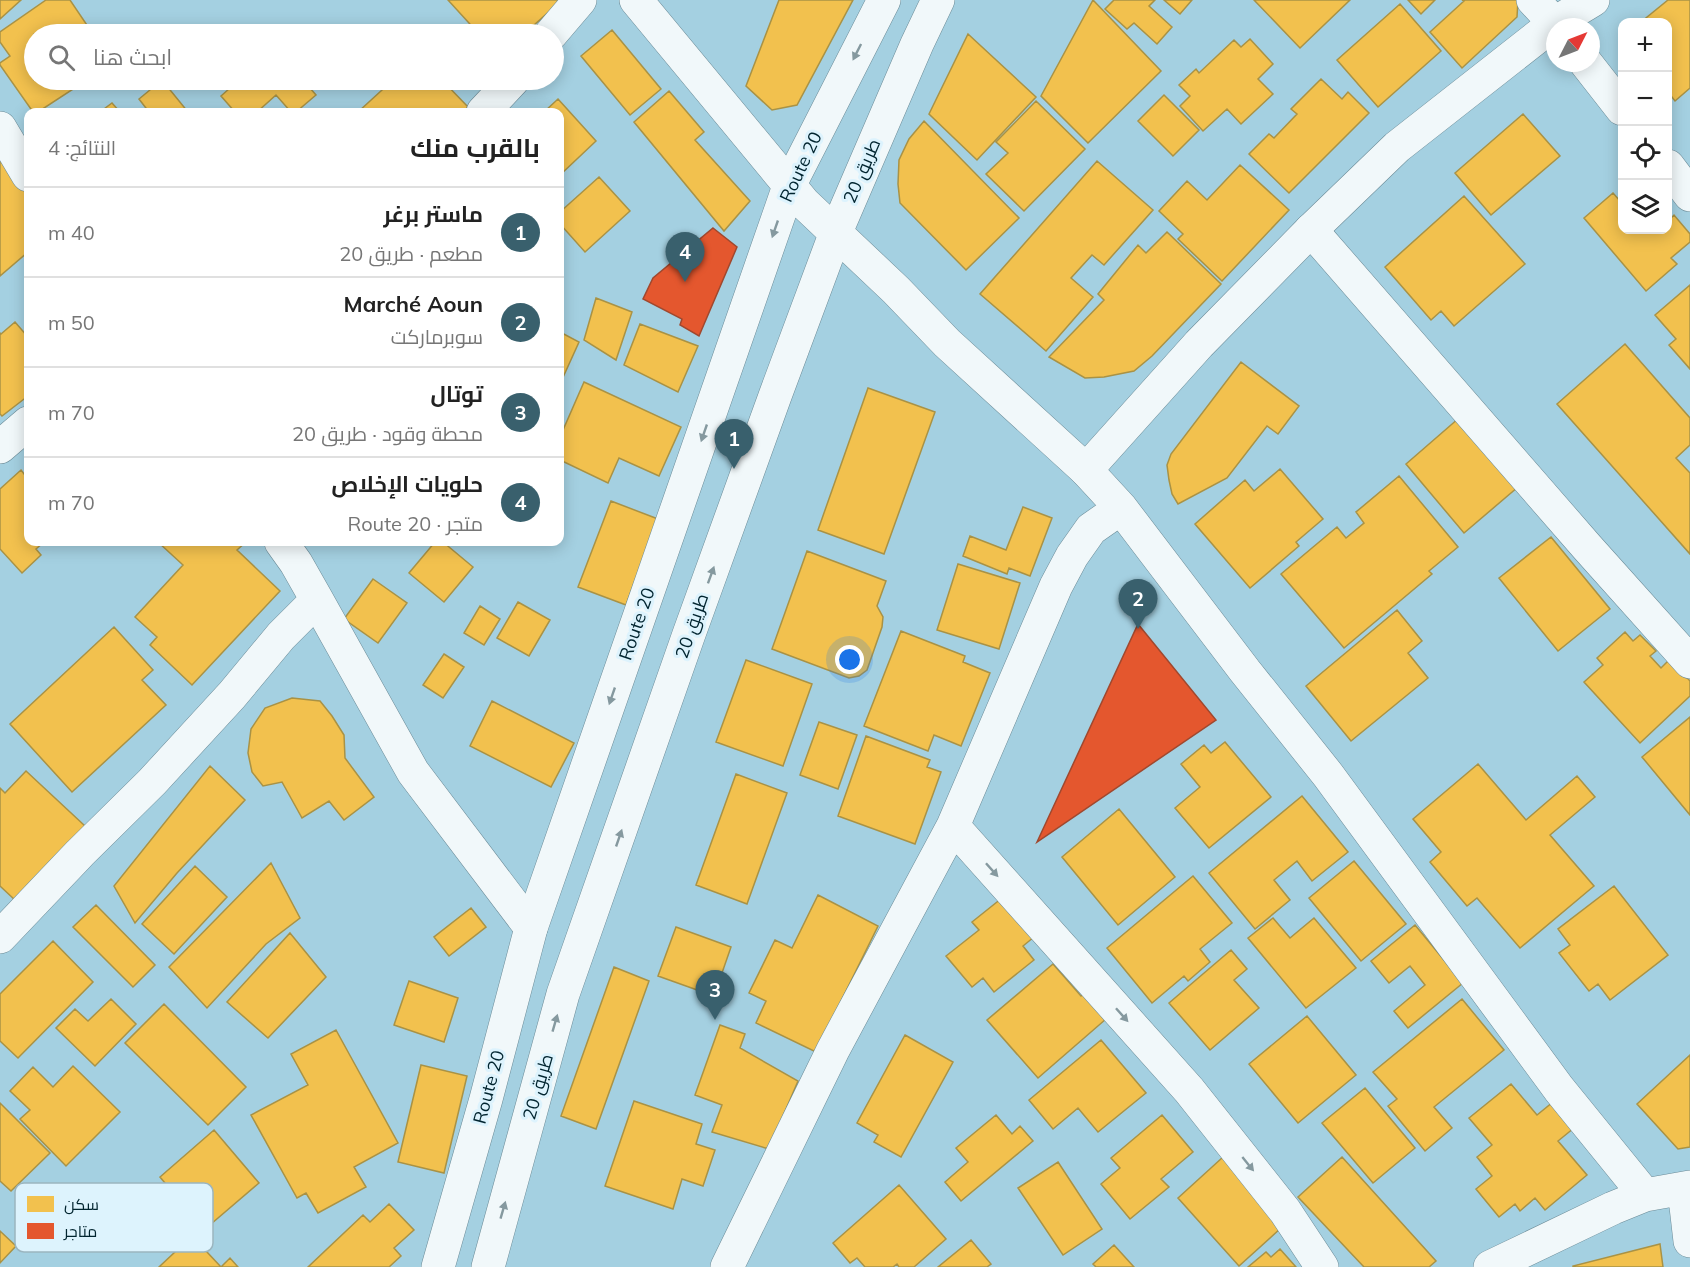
<!DOCTYPE html>
<html lang="ar">
<head>
<meta charset="utf-8">
<style>
	:root { --surface:#fff; --page:#f2f2f2; --text:#222; --muted:#767676; --line:#e0e0e0; --accent:#39606d }
	body { margin:0; font-family:Mulish,Cairo,sans-serif; background:var(--page); color:var(--text); direction:rtl }
	.controls { position:absolute; right:18px; top:18px; display:grid; overflow:hidden; border-radius:12px; box-shadow:0 3px 15px #0003 }
	.controls button { width:54px; height:54px; display:grid; place-items:center; padding:0; border:0; border-bottom:2px solid var(--line); background:var(--surface); color:var(--text); font:30px sans-serif }
	.compass { position:absolute; left:1546px; top:18px; width:54px; height:54px; border-radius:50%; background:var(--surface); box-shadow:0 3px 15px #0003; rotate:48deg }
	.you { position:absolute; left:850px; top:660px; width:21px; height:21px; margin:-15px; border:4px solid #fff; border-radius:50%; background:#1a73e8; box-shadow:0 0 0 9px #1a73e833 }
	.badge { display:grid; place-items:center; width:39px; height:39px; border-radius:50%; background:var(--accent); color:#fff; font-size:20px; font-weight:700 }
	.pin { position:absolute; translate:-50% -50px; filter:drop-shadow(0 2px 3px #0008) }
	.pin::after { content:''; position:absolute; top:32px; width:21px; height:18px; background:inherit; clip-path:polygon(0 0,100% 0,50% 100%) }
	.list { margin:0; padding:0; list-style:none }
	h2 { display:flex; justify-content:space-between; align-items:center; height:78px; margin:0; padding:0 24px; font-size:26px }
	h2 small { font-size:20px; font-weight:400; color:var(--muted) }
	.list li { display:grid; grid-template-columns:39px 1fr auto; gap:18px; align-items:center; box-sizing:border-box; height:90px; padding:0 24px; border-top:2px solid var(--line) }
	.list b { display:block; font-size:22px; white-space:nowrap }
	.list p { margin:0; font-size:20px; white-space:nowrap; color:var(--muted) }
	.list em { font-size:20px; font-style:normal; color:var(--muted) }
	.icon { flex:none; width:33px; height:33px; fill:none; stroke:currentColor; stroke-width:2; stroke-linecap:round; stroke-linejoin:round }
	.map { position:relative; flex:none; width:1690px; height:1267px; overflow:hidden; direction:ltr }
	.search { position:absolute; background:var(--surface); box-shadow:0 3px 15px #0003; left:24px; top:24px; width:540px; height:66px; display:flex; align-items:center; gap:15px; box-sizing:border-box; padding:0 21px; border-radius:33px; color:var(--muted); font-size:22px }
	.panel { position:absolute; background:var(--surface); box-shadow:0 3px 15px #0003; left:24px; top:108px; width:540px; height:438px; border-radius:12px; direction:rtl }
	.map>svg:first-child { display:block }
	.homes { fill:#f2c14e; stroke:#a99245; stroke-width:1.5 }
	.shops { fill:#e4572e; stroke:#a0482e; stroke-width:1.5 }
	.lines { fill:none; stroke-linecap:round; stroke-linejoin:round }
	.street-casing { stroke:#6b8b97; stroke-width:34 }
	.secondary-casing { stroke:#6b8b97; stroke-width:34 }
	.street { stroke:#f1f8fa; stroke-width:33 }
	.secondary { stroke:#f1f8fa; stroke-width:33 }
	.oneway { fill:#85999f }
	.labels { text-anchor:middle; stroke-width:6; stroke-linejoin:round; paint-order:stroke }
	.street-label { font-size:18px; fill:#00242f; stroke:#ddf3fd }
	.key { fill:#ddf3fd; stroke:#9bb5bf; stroke-width:1.5 }
	.key-label { font-size:16px; fill:#00242f }
</style>
</head>
<body>
<div class="map">
<svg width="1690" height="1267" viewBox="0 0 1690 1267">
	<rect width="100%" height="100%" fill="#a4d0e1"/>
	<path class="homes" d="M0,0H21L0,19Z
		M46,0H70L93,34H34V80H87L38,112H33L0,65V63L10,56L0,42V32Z
		M448,0H562L524,34H479Z
		M779,0H853L797,105L772,110L746,86Z
		M1093,0L1161,71L1088,143L1041,96Z
		M1114,0H1155L1149,6L1172,27L1157,44L1134,23L1127,29L1105,9Z
		M1164,0H1192L1180,14Z
		M1254,0H1350L1300,48Z
		M1408,0H1435L1421,14Z
		M1462,0H1518L1517,17L1462,68L1430,32L1464,1Z
		M1668,0H1690V88L1675,101L1668,92V22H1641Z
		M1400,4L1441,51L1378,107L1337,60Z
		M612,30L661,89L630,115L581,56Z
		M968,34L1036,97L977,160L929,114Z
		M1250,39L1273,64L1258,79L1273,94L1241,124L1227,109L1203,131L1180,106L1190,96L1179,85L1196,69L1199,73L1234,40L1241,47Z
		M1321,79L1342,99L1348,92L1369,113L1289,193L1249,154L1269,134L1274,138L1297,114L1291,109Z
		M162,80L188,112H149L139,99Z
		M239,80H303L316,95L296,112H291L276,95L257,112H235L221,96Z
		M393,80H442L468,107L462,112H358Z
		M669,91L704,132L695,140L750,201L724,231L634,122Z
		M1164,95L1199,130L1173,156L1138,121Z
		M558,99L596,141L560,175V112H544Z
		M1036,101L1085,149L1024,211L986,174L1008,153L996,142Z
		M112,103L120,112H100Z
		M1523,114L1560,156L1491,215L1455,173Z
		M924,121L1019,218L966,270L900,203L898,184L899,160L909,139Z
		M0,159L28,194V252L0,276Z
		M1097,161L1153,210L1104,265L1092,255L1071,278L1093,297L1046,351L980,294Z
		M1240,165L1289,210L1222,281L1178,239L1183,234L1159,211L1187,181L1207,200Z
		M599,177L630,211L585,252L560,224V212Z
		M1613,193L1620,201L1622,199V230H1668V221L1674,215L1690,234V242L1671,258L1677,264L1646,291L1584,218Z
		M1464,196L1525,264L1454,326L1441,311L1431,320L1385,267Z
		M1167,232L1221,284L1152,356L1134,371L1104,377L1085,378L1049,357L1104,300L1098,294L1138,245L1146,253Z
		M1690,285V369L1669,345L1676,339L1655,315Z
		M596,298L632,312L616,360L584,340Z
		M15,322L28,337V396L2,416L0,414V333L1,334Z
		M640,324L698,346L678,392L624,365Z
		M560,332L579,342L560,384Z
		M1625,344L1690,418V445L1676,458L1690,473V554L1557,404Z
		M1241,362L1299,406L1278,434L1267,426L1227,478L1178,504L1172,494L1169,480L1167,465L1171,454Z
		M584,382L681,427L659,476L619,458L608,483L560,460V437Z
		M868,388L935,412L884,554L818,530Z
		M1459,418L1518,487L1464,533L1406,464Z
		M1280,469L1323,519L1296,542L1299,546L1250,588L1195,524L1245,480L1254,491Z
		M21,470L28,479V542H44L36,549L41,555L22,573L0,549V489Z
		M1399,476L1458,547L1429,571L1432,574L1344,648L1281,574L1337,527L1346,538L1364,523L1356,512Z
		M611,501L658,519L626,605L578,587Z
		M1023,507L1052,518L1030,576L1009,568L1007,574L963,556L970,536L1006,550Z
		M1551,537L1610,609L1558,651L1499,578Z
		M158,542H246L237,550L280,591L192,685L150,645L157,637L135,617L183,565Z
		M435,542H443L473,567L444,602L409,573Z
		M807,551L886,581L877,606L883,617L882,627L867,670L859,676L849,678L772,649Z
		M958,564L1020,583L999,649L937,630Z
		M373,579L407,603L378,643L344,619Z
		M518,602L550,620L529,656L497,638Z
		M480,606L500,619L484,645L464,633Z
		M1397,610L1422,641L1408,653L1428,678L1351,741L1306,686Z
		M114,627L153,670L142,680L166,705L72,792L10,724Z
		M901,631L965,656L963,662L990,673L961,746L934,735L928,751L864,726Z
		M1625,632L1633,641L1640,635L1656,651L1650,656L1661,668L1670,659L1690,681V696L1640,743L1584,682L1603,665L1597,658Z
		M444,654L464,667L443,698L423,685Z
		M746,660L812,684L783,766L716,742Z
		M292,698L320,701L332,716L344,735L345,758L374,797L344,820L329,801L302,818L282,782L263,786L252,772L248,753L251,729L265,708Z
		M492,701L574,743L551,787L470,746Z
		M1690,717V815L1642,757Z
		M819,722L857,735L838,789L800,775Z
		M866,736L930,760L927,767L941,772L915,844L838,816Z
		M1225,742L1271,797L1209,848L1175,808L1200,787L1181,764L1204,745L1211,753Z
		M1478,764L1526,820L1577,776L1595,797L1550,835L1594,886L1520,948L1477,898L1467,906L1430,862L1441,852L1413,819Z
		M210,766L245,800L177,873L135,923L114,886Z
		M26,771L85,826L16,901L0,886V788L5,793Z
		M736,774L787,793L747,904L696,885Z
		M1302,796L1348,852L1312,881L1297,861L1274,880L1290,900L1255,929L1209,873Z
		M1119,809L1175,877L1118,925L1062,857Z
		M1354,861L1406,924L1361,961L1309,898Z
		M271,863L300,918L266,944L207,1008L169,967Z
		M195,866L227,897L174,954L142,924Z
		M1193,876L1232,923L1200,949L1210,962L1188,981L1184,976L1152,1003L1107,948Z
		M1614,886L1668,955L1610,1000L1598,984L1589,991L1559,953L1570,945L1558,929Z
		M818,895L878,926L816,1052L756,1023L766,1001L749,993L775,940L792,948Z
		M1002,898L1034,937L1023,946L1034,960L994,992L983,978L972,987L946,956L979,930L972,922Z
		M96,905L155,965L133,987L73,927Z
		M471,908L486,927L449,956L434,937Z
		M1273,918L1290,938L1314,918L1356,968L1306,1008L1248,938Z
		M1415,925L1463,983L1408,1028L1394,1011L1425,985L1410,966L1389,983L1371,961Z
		M676,927L731,947L714,996L658,976Z
		M290,933L326,977L268,1038L227,1002Z
		M53,941L93,982L18,1058L0,1041V994Z
		M1231,950L1247,969L1234,980L1259,1008L1210,1050L1169,1003Z
		M1053,964L1081,996L1085,993L1106,1019L1038,1078L987,1020Z
		M614,967L649,981L596,1129L561,1116Z
		M409,981L458,998L444,1042L394,1025Z
		M111,999L136,1024L95,1066L56,1028L75,1009L88,1021Z
		M1462,999L1504,1050L1434,1107L1452,1128L1425,1151L1388,1106L1397,1099L1373,1072Z
		M164,1004L246,1087L208,1125L125,1043Z
		M1307,1016L1356,1075L1298,1123L1249,1064Z
		M720,1025L745,1034L740,1048L798,1081L769,1149L712,1132L722,1105L695,1095Z
		M336,1030L398,1143L354,1167L366,1187L318,1213L306,1193L297,1198L251,1115L308,1085L291,1054Z
		M905,1035L953,1062L901,1157L874,1142L878,1135L857,1123Z
		M1101,1040L1146,1093L1098,1132L1078,1108L1053,1129L1029,1100Z
		M1690,1055V1147L1678,1149L1637,1104Z
		M421,1065L467,1076L444,1173L398,1162Z
		M73,1066L120,1112L66,1166L20,1119L30,1110L10,1091L33,1067L53,1087Z
		M1511,1084L1537,1115L1553,1102L1574,1128L1558,1141L1587,1175L1545,1210L1535,1198L1520,1211L1515,1204L1499,1217L1476,1189L1492,1176L1477,1157L1492,1145L1469,1118Z
		M1365,1088L1415,1148L1373,1183L1322,1123Z
		M634,1101L702,1124L696,1144L715,1150L703,1186L682,1179L673,1209L605,1186Z
		M0,1103L50,1153L11,1191L0,1181Z
		M996,1115L1012,1134L1020,1126L1033,1141L961,1201L945,1182L968,1162L956,1148Z
		M1162,1115L1193,1152L1161,1179L1169,1187L1130,1219L1101,1184L1120,1168L1111,1158Z
		M214,1130L259,1183L204,1230L160,1177Z
		M1223,1157L1281,1228L1239,1266L1178,1198Z
		M1342,1157L1436,1261L1429,1267H1364L1298,1197Z
		M1058,1162L1102,1229L1063,1255L1018,1188Z
		M899,1185L946,1239L914,1267H899L897,1264L893,1267H865L857,1258L850,1263L833,1243Z
		M389,1204L414,1230L394,1248L401,1256L389,1267H308L363,1215L370,1222Z
		M0,1231L16,1246L0,1263Z
		M192,1236L221,1267L230,1258L238,1267H159Z
		M971,1240L991,1264L987,1267H938Z
		M1660,1244L1663,1267H1573V1266Z
		M1114,1245L1134,1267H1096L1093,1264Z
		M1280,1249L1296,1267H1248L1266,1252L1271,1257Z"/>
	<path class="shops" d="M713,228L737,247L699,336L680,325L682,319L643,299L653,278Z
		M1138,624L1216,720L1037,842Z"/>
	<g class="lines">
		<defs>
			<path id="street" d="M1533,0L1558,27
				M551,34L580,0
				M1586,63L1622,109
				M483,112L513,80
				M0,128L28,175
				M1668,166L1690,195
				M1311,230L1587,547L1690,662
				M0,447L28,423
				M1086,470L1121,508L1245,671L1328,775L1559,1089L1645,1195
				M281,542L296,563L317,600L413,772L531,928
				M953,826L1189,1090L1285,1211L1322,1267
				M0,937L80,853L152,782L232,695L281,636L317,600
				M1684,1189L1690,1241
				M727,1267L833,1050L953,826L1056,586L1072,556L1091,529L1121,508
				M1490,1267L1613,1208L1645,1195L1690,1187"/>
			<path id="secondary" d="M636,0L804,203L896,290L947,343L1086,470L1199,344L1311,230L1397,147L1555,23L1593,0
				M438,1267L486,1099L531,928L789,186L884,0
				M488,1267L563,994L689,634L775,396L836,232L917,44L938,0"/>
		</defs>
		<use href="#street" class="street-casing"/>
		<use href="#secondary" class="secondary-casing"/>
		<use href="#street" class="street"/>
		<use href="#secondary" class="secondary"/>
	</g>
	<defs><path id="oneway-solid" d="M-6-.8H1V-3.2L6.5 0L1 3.2V.8H-6Z" transform="scale(1.5)"/></defs>
	<g class="oneway">
		<use href="#oneway-solid" transform="translate(857 52) rotate(117)"/>
		<use href="#oneway-solid" transform="translate(775 229) rotate(109)"/>
		<use href="#oneway-solid" transform="translate(704 433) rotate(109)"/>
		<use href="#oneway-solid" transform="translate(711 575) rotate(-70)"/>
		<use href="#oneway-solid" transform="translate(612 696) rotate(109)"/>
		<use href="#oneway-solid" transform="translate(619 838) rotate(-71)"/>
		<use href="#oneway-solid" transform="translate(992 870) rotate(48)"/>
		<use href="#oneway-solid" transform="translate(1122 1015) rotate(48)"/>
		<use href="#oneway-solid" transform="translate(555 1023) rotate(-74)"/>
		<use href="#oneway-solid" transform="translate(1248 1164) rotate(51)"/>
		<use href="#oneway-solid" transform="translate(503 1210) rotate(-74)"/>
	</g>
	<g class="labels">
		<g class="street-label">
			<text transform="translate(801 167) rotate(-65)" y="6">Route 20</text>
			<text transform="translate(862 171) rotate(-67)" y="6">طريق 20</text>
			<text transform="translate(637 624) rotate(-71)" y="6">Route 20</text>
			<text transform="translate(692 626) rotate(-71)" y="6">طريق 20</text>
			<text transform="translate(489 1087) rotate(-75)" y="6">Route 20</text>
			<text transform="translate(538 1087) rotate(-74)" y="6">طريق 20</text>
		</g>
	</g>
	<rect x="15" y="1183" width="198" height="69" rx="9" class="key"/>
	<rect x="27" y="1196" width="27" height="16" fill="#f2c14e"/>
	<rect x="27" y="1223" width="27" height="16" fill="#e4572e"/>
	<g class="key-label">
		<text x="64" y="1210">سكن</text>
		<text x="64" y="1237">متاجر</text>
	</g>
</svg>
<div class="controls">
<button>+</button>
<button>−</button>
<button><svg class="icon" aria-label="locate" viewBox="0 0 24 24"><circle cx="12" cy="12" r="6"/><path d="M12 2v4M12 18v4M2 12h4M18 12h4"/></svg></button>
<button><svg class="icon" aria-label="layers" viewBox="0 0 24 24"><path d="M12 4l9 5-9 5-9-5zM3 14l9 5 9-5"/></svg></button>
</div>
<svg class="compass" viewBox="-18 -18 36 36"><path d="M0-13l5 13h-10z" fill="#e53935"/><path d="M0 13l5-13h-10z" fill="#767676"/></svg>
<div class="you"></div>
<div class="pin badge" style="left:734px;top:469px">1</div>
<div class="pin badge" style="left:1138px;top:629px">2</div>
<div class="pin badge" style="left:715px;top:1020px">3</div>
<div class="pin badge" style="left:685px;top:282px">4</div>
<div class="search"><svg class="icon" aria-label="search" viewBox="0 0 24 24"><circle cx="10" cy="10" r="6"/><path d="M15 15l6 6"/></svg>ابحث هنا</div>
<section class="panel">
<h2>بالقرب منك<small>النتائج: 4</small></h2>
<ul class="list">
<li><span class="badge">1</span><div><b>ماستر برغر</b><p>مطعم · طريق 20</p></div><em>40 m</em></li>
<li><span class="badge">2</span><div><b>Marché Aoun</b><p>سوبرماركت</p></div><em>50 m</em></li>
<li><span class="badge">3</span><div><b>توتال</b><p>محطة وقود · طريق 20</p></div><em>70 m</em></li>
<li><span class="badge">4</span><div><b>حلويات الإخلاص</b><p>متجر · Route 20</p></div><em>70 m</em></li>
</ul>
</section>
</div>
</body>
</html>
